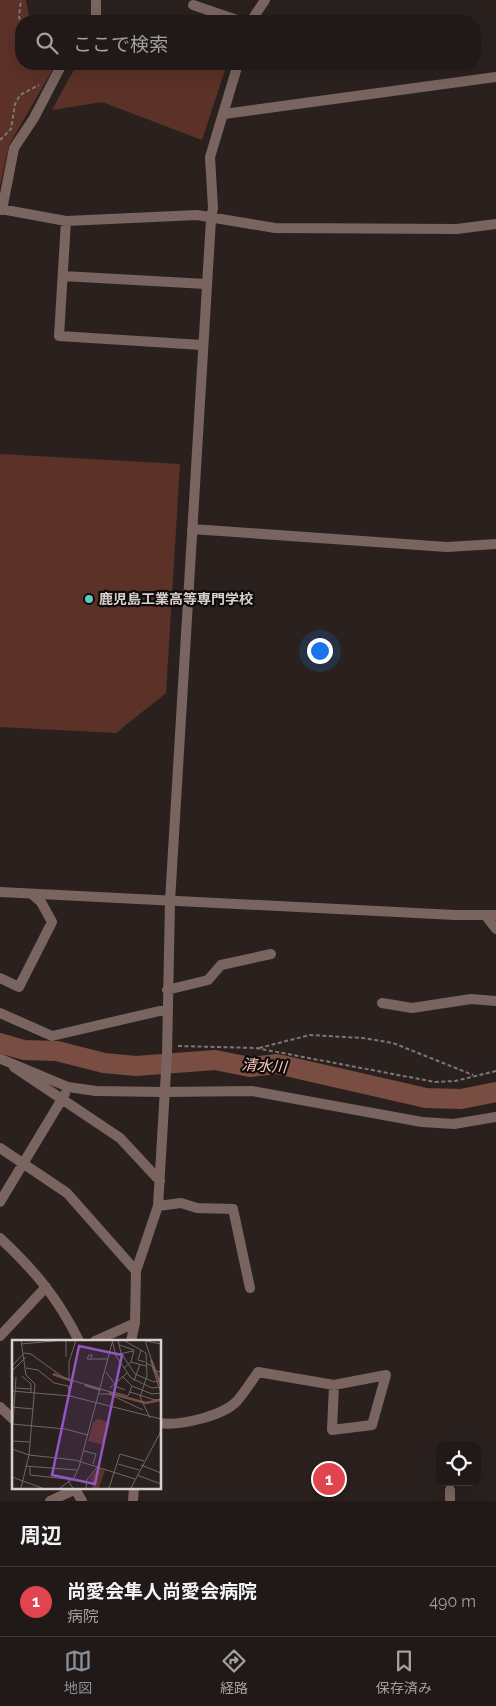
<!DOCTYPE html>
<html lang="ja">
<head>
<meta charset="utf-8">
<style>
	:root { --surface:#201917; --page:#282220; --text:#f1f3f6; --muted:#a2a0a1; --line:#3d3836; --accent:#8c9099 }
	body { margin:0; font-family:Raleway,"Noto Sans JP",sans-serif; background:var(--page); color:var(--text) }
	.controls { position:absolute; right:15px; bottom:15px; display:grid; overflow:hidden; border-radius:10px; box-shadow:0 5px 20px #0002 }
	.controls button { width:45px; height:45px; display:grid; place-items:center; padding:0; border:0; border-bottom:1px solid var(--line); background:var(--surface); color:var(--text); font:25px sans-serif }
	.you { position:absolute; left:319px; top:650px; width:18px; height:18px; margin:-12px; border:4px solid #fff; border-radius:50%; background:#1a73e8; box-shadow:0 0 0 8px #1a73e833 }
	.badge { display:grid; place-items:center; width:32px; height:32px; border-radius:50%; background:var(--accent); color:#fff; font-size:16px; font-weight:700 }
	.pin { position:absolute; translate:-50% -50%; border:2px solid #fff; box-shadow:0 1px 5px #0006 }
	.list { margin:0; padding:0; list-style:none }
	h2 { display:flex; justify-content:space-between; align-items:center; height:65px; margin:0; padding:0 20px; font-size:21px }
	h2 small { font-size:16px; font-weight:400; color:var(--muted) }
	.list li { display:grid; grid-template-columns:32px 1fr auto; gap:15px; align-items:center; box-sizing:border-box; height:70px; padding:0 20px; border-top:1px solid var(--line) }
	.list b { display:block; font-size:19px; white-space:nowrap }
	.list p { margin:0; font-size:16px; white-space:nowrap; color:var(--muted) }
	.list em { font-size:16px; font-style:normal; color:var(--muted) }
	.icon { flex:none; width:28px; height:28px; fill:none; stroke:currentColor; stroke-width:2; stroke-linecap:round; stroke-linejoin:round }
	.map { position:relative; flex:none; width:496px; height:1501px; overflow:hidden }
	.search { position:absolute; background:var(--surface); box-shadow:0 5px 20px #0002; left:15px; right:15px; top:15px; height:55px; display:flex; align-items:center; gap:12px; box-sizing:border-box; padding:0 18px; border-radius:20px; color:var(--muted); font-size:19px }
	.sheet { height:135px; background:var(--surface) }
	nav { display:flex; justify-content:space-around; align-items:center; box-sizing:border-box; height:70px; border-top:1px solid var(--line); background:var(--surface); font-size:14px; color:var(--muted) }
	nav a { display:grid; justify-items:center; gap:2px }
	nav .on { color:var(--accent) }
	.map>svg:first-child { display:block }
	.green { fill:#5c3128 }
	.lines { fill:none; stroke-linecap:round; stroke-linejoin:round }
	.river { stroke:#7a4d43; stroke-width:20 }
	.path { stroke:#7e7675; stroke-width:2; stroke-dasharray:4 2.5; stroke-linecap:butt }
	.minor { stroke:#7a645f; stroke-width:10 }
	.tertiary { stroke:#7a645f; stroke-width:10 }
	.poi-dot { fill:#5acebd; stroke:#0f0b0b; stroke-width:2 }
	.labels { text-anchor:middle; stroke-width:4.5; stroke-linejoin:round; paint-order:stroke }
	.poi-label { font-size:14px; font-weight:bold; fill:#d6d0cf; stroke:#0f0b0b; text-anchor:start }
	.water-label { font-size:15px; font-style:italic; fill:#fbcbc0; stroke:#0f0b0b }
	.inset-river { fill:none; stroke:#7a4d43; stroke-width:2.5 }
	.inset-road { fill:none; stroke:#6f6765; stroke-width:1 }
	.view { fill:#9255c3; fill-opacity:0.15; stroke:#9255c3; stroke-width:2.5 }
	.inset-edge { fill:none; stroke:#d6d0cf; stroke-width:2.5 }
</style>
</head>
<body>
<div class="map">
<svg width="496" height="1501" viewBox="0 0 496 1501">
	<rect width="100%" height="100%" fill="#2a211f"/>
	<path class="green" d="M0,0H26L30,21H21V64H56L9,145L0,186Z
		M77,64H227L202,140L102,102L52,110Z
		M0,454L180,464L166,693L116,733L0,727Z"/>
	<g class="lines">
		<path class="river" d="M0,1043L24,1050L57,1051L104,1063L136,1066L215,1060L250,1067L277,1064L426,1098L461,1099L496,1092"/>
		<path class="path" d="M21,26L19,16L21,0
			M0,140L11,129L15,104L20,95L39,85
			M178,1046L256,1048L435,1082L455,1081L496,1071
			M259,1048L310,1035L363,1038L393,1043L473,1075"/>
		<path class="minor" d="M96,0V21
			M193,5L240,21
			M251,21L265,0
			M224,114L496,77
			M0,209L66,221L197,215L275,228L457,229L496,224
			M2,210L14,148L34,118L62,64
			M211,219L213,208L210,157L238,64
			M66,221L59,336L202,345
			M63,276L206,284
			M486,916L496,929
			M0,978L19,987L52,922L41,902L32,894
			M167,990L208,980L221,965L271,954
			M382,1003L412,1008L471,999L496,1001
			M0,1013L52,1036L168,1009
			M14,1067L120,1138L160,1181
			M163,1092L252,1091L422,1122L454,1124L496,1117
			M0,1148L67,1193L136,1271
			M0,1202L65,1094
			M158,1206L181,1203L197,1208L233,1209L250,1288
			M0,1238C35,1271 58,1298 79,1341
			M0,1336L46,1287
			M95,1341L135,1323
			M131,1341L135,1323L136,1271L158,1206L167,1055L170,901
			M160,1423C180,1426 223,1416 237,1401C245,1392 251,1382 258,1372L334,1385L386,1375L372,1425L332,1430L334,1385
			M450,1490V1501
			M50,1501L76,1489
			M133,1501L134,1487"/>
		<path class="tertiary" d="M192,529L447,547L496,544
			M0,892L455,915H496
			M170,901L211,219
			M1,1059L68,1087L96,1091L163,1092
			M0,1407L14,1420
			M74,1487L82,1501"/>
	</g>
	<circle class="poi-dot" cx="89" cy="599" r="5"/>
	<g class="labels">
		<g class="poi-label">
			<text x="99" y="604">鹿児島工業高等専門学校</text>
		</g>
		<g class="water-label">
			<text transform="translate(264 1066) rotate(4)" y="5">清水川</text>
		</g>
	</g>
	<g transform="translate(12 1340)">
		<rect width="149" height="149" fill="#2a211f"/>
		<path d="M86,79L98,82L92,105L76,101L81,82ZM86,128L93,130L87,148H80V141L78,139Z" fill="#5c3128"/>
		<path class="inset-river" d="M139,20L149,45M41,34L60,41M73,45L89,50M97,53L134,63L148,60"/>
		<path class="inset-road" d="M100,0L104,16L119,38L140,48L149,47M106,0L109,13L123,34L142,42L149,40M111,0L134,13L135,36L128,57L138,78M133,0L143,31L149,32M134,1L149,4M9,4L53,0M107,5L122,10L119,22L112,28M129,10L126,20L133,22M103,15L121,11M54,17V0M79,19L80,15H77L75,19H96M119,22L134,26M134,23L140,26L149,53M0,26L12,13L19,14L52,38L102,53M14,28L26,30L42,43L56,46L58,56M0,31L14,17M94,32L105,47L113,50M10,36L19,44V53M110,36L120,46L140,54L149,53M57,39V22L64,0M122,41L128,24M4,48L19,49M98,48L115,33M0,51L58,56L149,79M101,52L116,56L120,46M118,52L143,60L149,59M87,54H97L131,70M0,67L21,69M0,84L53,89L76,95M1,84L4,37M0,101L18,102M0,109L17,115L63,120L123,139M72,111L84,114L81,124M106,124L127,130M129,125L149,133M13,126L65,130M18,127V135L55,139L61,148M125,135L149,144M0,137L30,148M9,148L17,115L23,44L14,35L9,0M48,148L62,138L67,127L100,3M74,148L75,140L86,126M97,148L108,114L132,121M119,148L149,91"/>
		<path class="view" d="M67,6L110,15L83,144L40,135Z"/>
		<rect width="149" height="149" class="inset-edge"/>
	</g>
</svg>
<div class="controls">
<button><svg class="icon" aria-label="locate" viewBox="0 0 24 24"><circle cx="12" cy="12" r="6"/><path d="M12 2v4M12 18v4M2 12h4M18 12h4"/></svg></button>
</div>
<div class="you"></div>
<div class="pin badge" style="left:329px;top:1479px;background:#e0444e">1</div>
<div class="search"><svg class="icon" aria-label="search" viewBox="0 0 24 24"><circle cx="10" cy="10" r="6"/><path d="M15 15l6 6"/></svg>ここで検索</div>
</div>
<section class="sheet">
<h2>周辺<small></small></h2>
<ul class="list">
<li><span class="badge" style="background:#e0444e">1</span><div><b>尚愛会隼人尚愛会病院</b><p>病院</p></div><em>490 m</em></li>
</ul>
</section>
<nav>
<a class="on"><svg class="icon" aria-label="map" viewBox="0 0 24 24"><path d="M3 6l6-2 6 2 6-2v14l-6 2-6-2-6 2zM9 4v14M15 6v14"/></svg>地図</a>
<a><svg class="icon" aria-label="directions" viewBox="0 0 24 24"><path d="M12 3l9 9-9 9-9-9zM9 14v-3h6M13 9l2 2-2 2"/></svg>経路</a>
<a><svg class="icon" aria-label="saved" viewBox="0 0 24 24"><path d="M7 4h10v16l-5-4-5 4z"/></svg>保存済み</a>
</nav>
</body>
</html>
